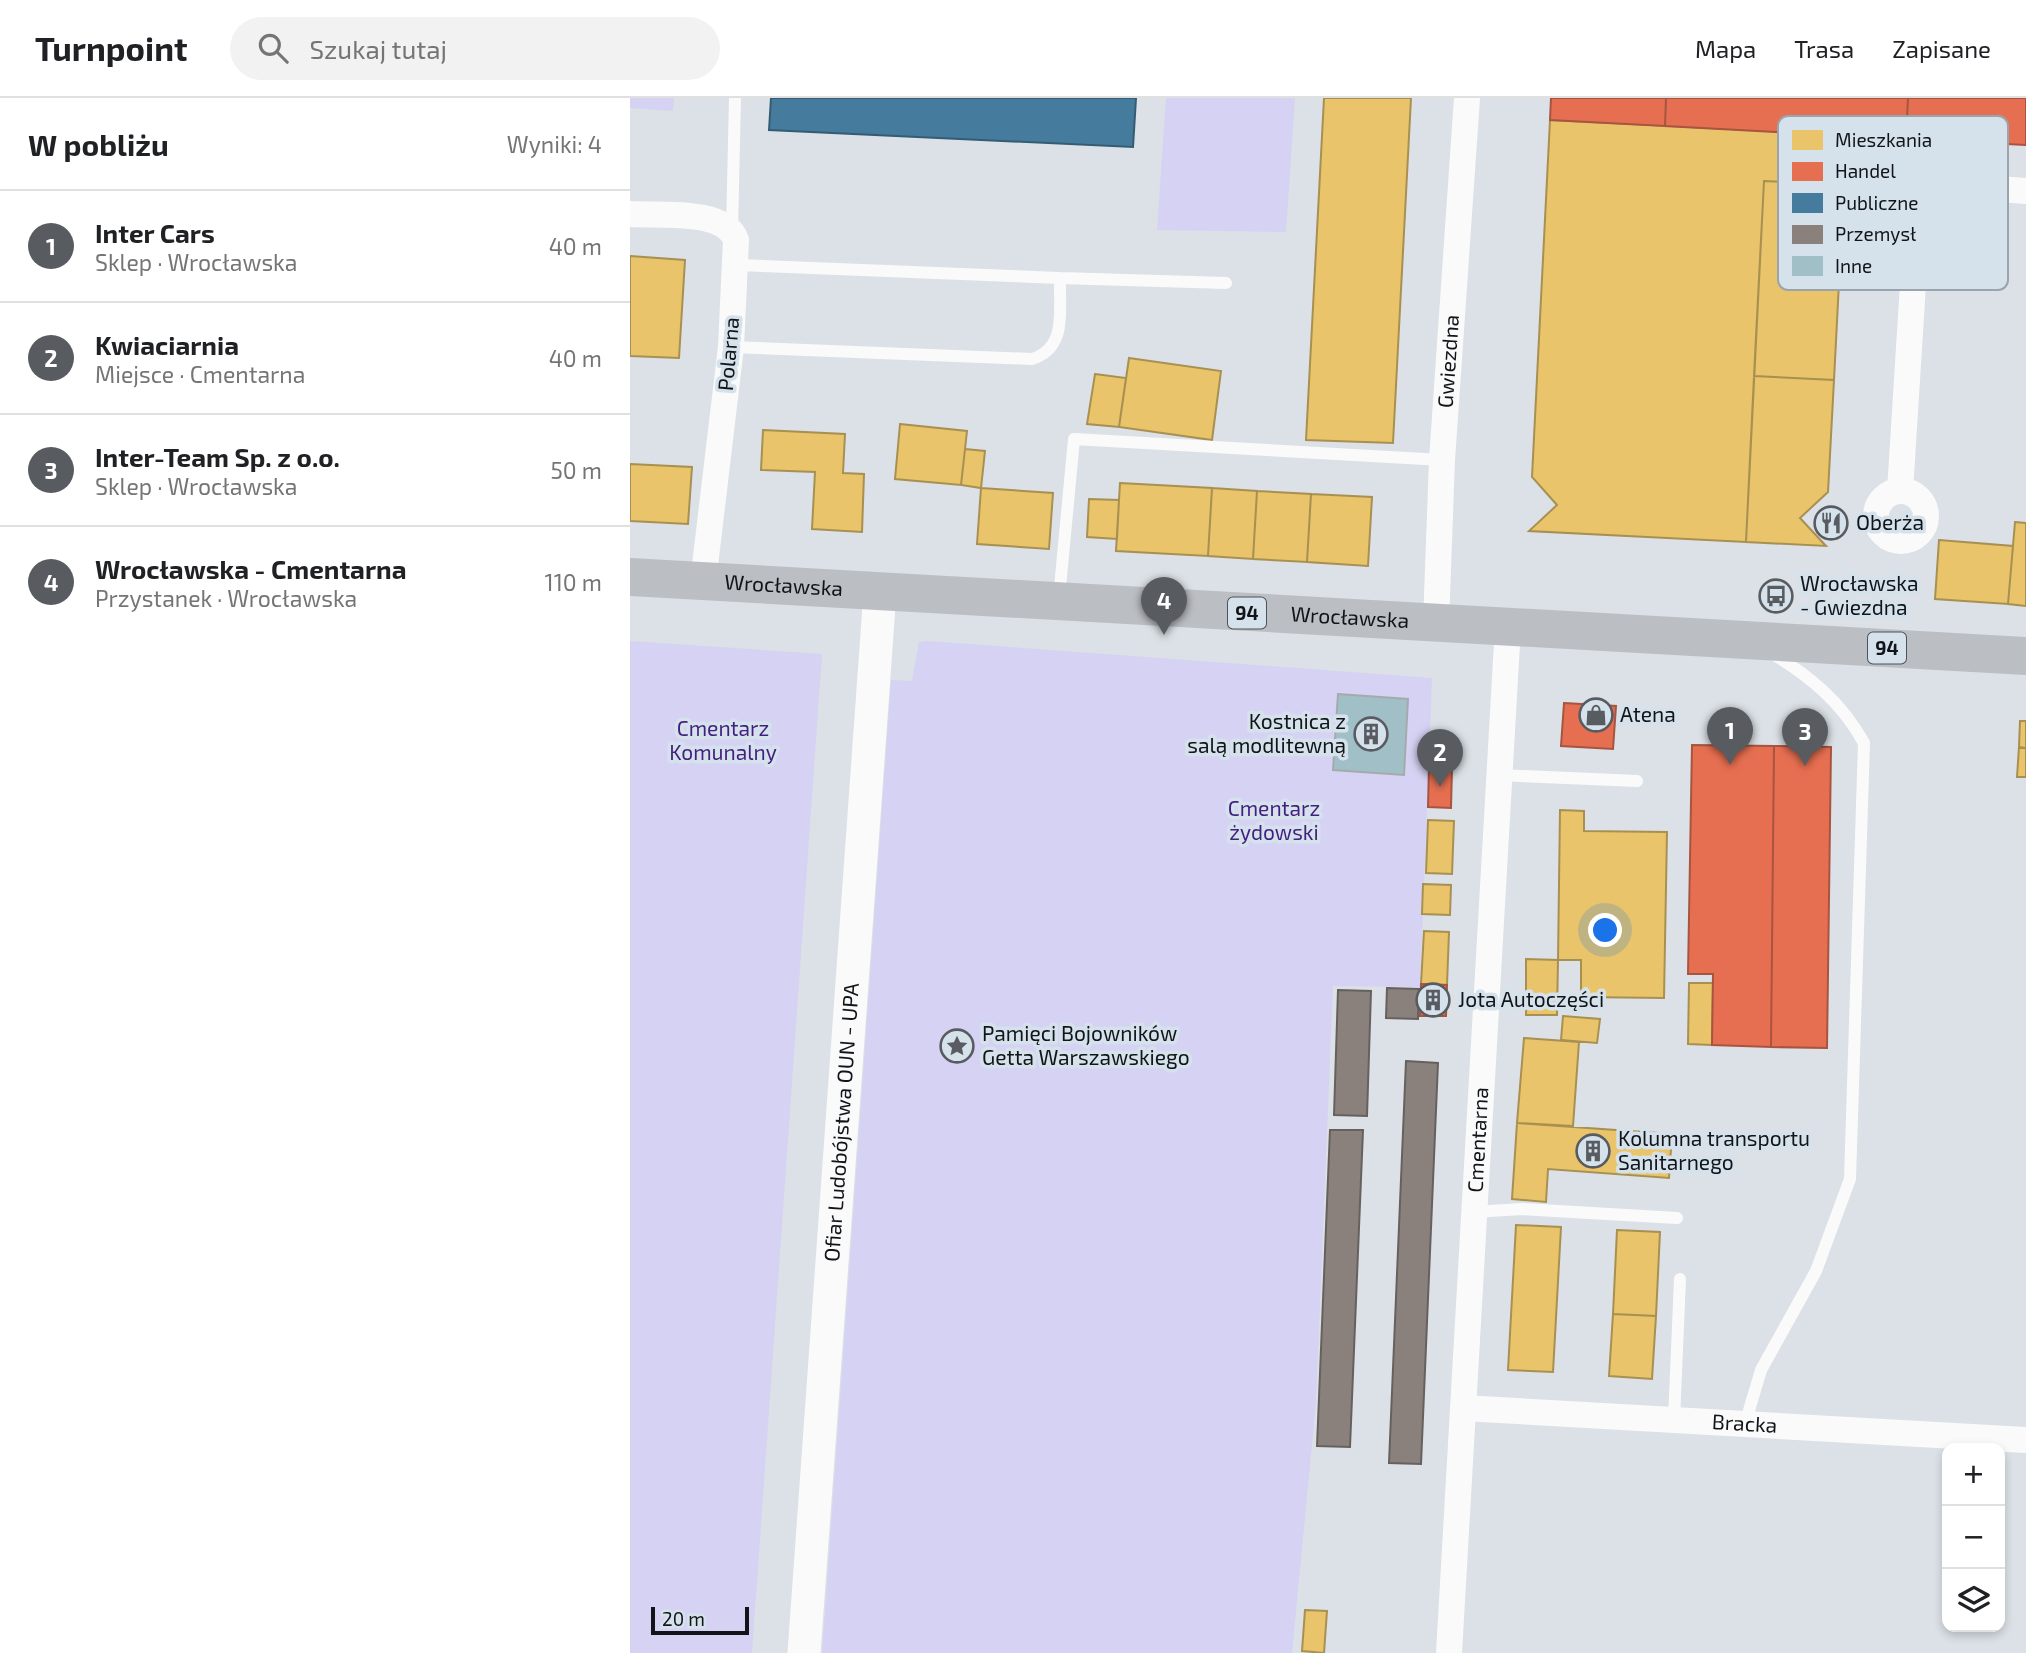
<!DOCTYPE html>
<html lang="pl">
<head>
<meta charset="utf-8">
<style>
	:root { --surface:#fff; --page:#f2f2f2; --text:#202124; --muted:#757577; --line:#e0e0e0; --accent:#585c61 }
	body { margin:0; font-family:"Exo 2",sans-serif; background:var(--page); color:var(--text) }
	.controls { position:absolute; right:21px; bottom:21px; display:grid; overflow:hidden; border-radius:14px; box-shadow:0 4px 10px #0003 }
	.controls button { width:63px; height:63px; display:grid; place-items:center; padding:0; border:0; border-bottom:2px solid var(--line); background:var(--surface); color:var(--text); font:35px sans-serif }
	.scale { position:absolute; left:21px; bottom:18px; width:98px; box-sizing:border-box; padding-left:7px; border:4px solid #111519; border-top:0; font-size:19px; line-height:24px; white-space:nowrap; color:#111519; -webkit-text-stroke:5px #d6e2eb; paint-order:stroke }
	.you { position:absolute; left:976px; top:833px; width:24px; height:24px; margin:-18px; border:5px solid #fff; border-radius:50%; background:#1a73e8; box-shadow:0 0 0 10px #1a73e833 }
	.badge { display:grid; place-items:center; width:46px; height:46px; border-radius:50%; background:var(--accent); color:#fff; font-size:23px; font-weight:700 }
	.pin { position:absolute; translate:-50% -58px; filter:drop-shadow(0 2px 4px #0008) }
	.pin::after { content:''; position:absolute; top:37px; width:24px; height:21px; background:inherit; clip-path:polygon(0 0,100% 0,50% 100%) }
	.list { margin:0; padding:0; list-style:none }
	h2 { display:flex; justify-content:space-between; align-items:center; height:91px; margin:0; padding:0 28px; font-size:30px }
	h2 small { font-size:23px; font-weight:400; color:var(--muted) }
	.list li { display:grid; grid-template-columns:46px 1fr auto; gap:21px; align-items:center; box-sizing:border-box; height:112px; padding:0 28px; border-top:2px solid var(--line) }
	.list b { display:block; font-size:26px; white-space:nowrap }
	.list p { margin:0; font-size:23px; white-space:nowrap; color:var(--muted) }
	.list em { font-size:23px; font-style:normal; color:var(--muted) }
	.icon { flex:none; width:38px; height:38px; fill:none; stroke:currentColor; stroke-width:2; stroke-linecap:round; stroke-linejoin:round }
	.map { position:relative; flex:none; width:1396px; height:1555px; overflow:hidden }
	header { display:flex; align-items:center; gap:42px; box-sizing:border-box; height:98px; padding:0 35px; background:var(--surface); border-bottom:2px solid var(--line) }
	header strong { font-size:33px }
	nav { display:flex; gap:38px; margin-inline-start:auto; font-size:24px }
	.search { width:490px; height:63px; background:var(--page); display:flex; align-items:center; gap:18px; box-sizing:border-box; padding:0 24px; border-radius:38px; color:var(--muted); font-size:26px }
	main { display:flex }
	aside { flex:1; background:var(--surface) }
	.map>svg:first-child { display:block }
	.green { fill:#d5d2f3 }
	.homes { fill:#e9c46a; stroke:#a89052; stroke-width:2 }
	.shops { fill:#e76f51; stroke:#a75440; stroke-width:2 }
	.public { fill:#457b9d; stroke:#355c75; stroke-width:2 }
	.industry { fill:#8a817c; stroke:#66615e; stroke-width:2 }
	.building { fill:#a1bfc7; stroke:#a5aaad; stroke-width:2 }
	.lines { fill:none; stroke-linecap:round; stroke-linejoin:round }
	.service { stroke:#fafafb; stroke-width:12 }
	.minor { stroke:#fafafb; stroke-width:26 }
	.tertiary { stroke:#fafafb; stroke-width:33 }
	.primary { stroke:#bbbec3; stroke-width:38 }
	.labels { text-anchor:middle; stroke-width:7; stroke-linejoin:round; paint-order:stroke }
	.shield { fill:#d6e2eb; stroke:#4c5258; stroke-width:2 }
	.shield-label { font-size:19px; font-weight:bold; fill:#111519 }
	.street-label { font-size:21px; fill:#111519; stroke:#d6e2eb }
	.poi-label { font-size:21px; fill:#111519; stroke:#d6e2eb; text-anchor:start }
	.park-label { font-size:21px; fill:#431f81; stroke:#d6e2eb }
	.key { fill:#d6e2eb; stroke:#9ba4ac; stroke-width:2 }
	.key-label { font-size:19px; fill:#111519 }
</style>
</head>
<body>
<header>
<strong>Turnpoint</strong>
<div class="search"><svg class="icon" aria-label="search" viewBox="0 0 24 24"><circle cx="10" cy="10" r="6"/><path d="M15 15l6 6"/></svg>Szukaj tutaj</div>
<nav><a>Mapa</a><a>Trasa</a><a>Zapisane</a></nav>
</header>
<main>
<aside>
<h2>W pobliżu<small>Wyniki: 4</small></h2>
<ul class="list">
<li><span class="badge">1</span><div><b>Inter Cars</b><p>Sklep · Wrocławska</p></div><em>40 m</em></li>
<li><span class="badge">2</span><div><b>Kwiaciarnia</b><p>Miejsce · Cmentarna</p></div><em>40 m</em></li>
<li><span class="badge">3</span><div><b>Inter-Team Sp. z o.o.</b><p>Sklep · Wrocławska</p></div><em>50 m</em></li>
<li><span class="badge">4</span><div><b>Wrocławska - Cmentarna</b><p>Przystanek · Wrocławska</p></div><em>110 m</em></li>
</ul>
</aside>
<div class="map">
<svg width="1396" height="1555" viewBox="0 0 1396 1555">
	<rect width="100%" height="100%" fill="#dbe1e6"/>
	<path class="green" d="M0,0H44L43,13L0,10Z
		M536,0H665L656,134L527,132Z
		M0,543L192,556L122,1555H0Z
		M298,543L802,580L790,889L703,888L686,1304L662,1555H192L261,582L282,583L289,544Z"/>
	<path class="homes" d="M694,0H781L763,345L676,342Z
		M920,22L1159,34L1156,84L1134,83L1116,444L899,433L927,407L902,379Z
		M1134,83L1214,87L1204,282L1124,278Z
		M0,158L55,162L49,260L0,258Z
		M499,260L591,273L582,342L489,329Z
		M465,276L496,280L489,329L457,326Z
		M1124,278L1204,282L1198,394L1170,420L1196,448L1116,444Z
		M270,326L337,333L331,387L265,381Z
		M133,332L215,336L213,375L234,376L232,434L182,431L185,374L131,372Z
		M335,351L355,353L351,390L331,387Z
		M0,366L62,369L58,426L0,423Z
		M490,385L582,390L578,458L486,453Z
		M351,390L423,395L419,451L347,446Z
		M582,390L627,393L623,461L578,458Z
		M627,393L681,396L677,464L623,461Z
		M681,396L742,399L738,468L677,464Z
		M459,401L489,402L487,441L457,439Z
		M1385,424L1396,425V508L1378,506Z
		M1309,442L1383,448L1378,506L1305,501Z
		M1390,623H1396V650L1389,649Z
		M1389,649L1396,650V679H1387Z
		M930,712L954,713V733L1037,734L1034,900L951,899V862H928Z
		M798,722L824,723L822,776L796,775Z
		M793,786L821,787L820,817L792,816Z
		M794,833L819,834L817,887L791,886Z
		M896,861L928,862L927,917H896Z
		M1059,885H1083L1082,947L1058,946Z
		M933,918L970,921L967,945L931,942Z
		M894,940L949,944L943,1028L887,1025Z
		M887,1025L1042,1036L1039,1080L918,1071L916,1104L882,1101Z
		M886,1127L931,1129L923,1274L878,1272Z
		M987,1132L1030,1134L1026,1218L983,1216Z
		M983,1216L1026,1218L1022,1281L979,1278Z
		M675,1512L697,1513L694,1555L672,1553Z"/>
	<path class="shops" d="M921,0H1036L1035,28L920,22Z
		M1036,0H1278L1276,41L1035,28Z
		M1278,0H1396V47L1276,41Z
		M934,605L986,608L983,651L931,648Z
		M1062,647L1144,648L1141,949L1082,947L1083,876H1058Z
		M1144,648L1201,649L1197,950L1141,949Z
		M799,668L822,669L821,710L798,709Z
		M791,886L817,887L816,918H790Z"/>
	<path class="public" d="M141,0H506L503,49L139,32Z"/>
	<path class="industry" d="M757,890L789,891L788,921L756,920Z
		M708,892L741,893L737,1018L704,1017Z
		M776,963L808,965L791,1366L759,1365Z
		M700,1032H733L720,1349L687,1348Z"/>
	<path class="building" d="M708,596L778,601L774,677L703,672Z"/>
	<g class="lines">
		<path class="service" d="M102,132L105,0
			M430,180L596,185
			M101,249L402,261C438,250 429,211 430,180L107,167
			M429,500L444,341L812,362
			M868,677L1007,683
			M844,1114L892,1111L1047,1120
			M1044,1322L1050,1181
			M1115,1326L1131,1272L1186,1173L1220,1081L1234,645C1212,605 1181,579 1143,556"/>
		<g class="minor">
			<path d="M0,116C29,118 94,110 106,142L101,249L73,484"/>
			<path d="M1270,393L1288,107L1314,87L1396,93"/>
			<circle cx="1271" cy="418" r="25"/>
			<path id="s1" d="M806,525L812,362L837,0"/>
			<path id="s2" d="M833,1310L1396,1342"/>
			<path id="s3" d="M819,1555L878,528"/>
		</g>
		<path class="tertiary" id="s4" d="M174,1555L250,494"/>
		<path class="primary" id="s5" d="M0,479L1396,558"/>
	</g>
	<defs>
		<symbol id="restaurant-ring" viewBox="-11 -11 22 22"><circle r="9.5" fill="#d6e2eb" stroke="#585c61" stroke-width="1.5"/><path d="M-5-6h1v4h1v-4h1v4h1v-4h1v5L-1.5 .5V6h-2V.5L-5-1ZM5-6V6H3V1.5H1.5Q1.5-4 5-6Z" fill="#585c61"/></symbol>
		<symbol id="bus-ring" viewBox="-11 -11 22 22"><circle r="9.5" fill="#d6e2eb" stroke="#585c61" stroke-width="1.5"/><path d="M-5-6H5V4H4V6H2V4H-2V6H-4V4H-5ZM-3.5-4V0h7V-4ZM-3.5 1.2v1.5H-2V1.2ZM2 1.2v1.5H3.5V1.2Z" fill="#585c61"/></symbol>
		<symbol id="shop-ring" viewBox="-11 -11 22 22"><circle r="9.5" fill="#d6e2eb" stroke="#585c61" stroke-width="1.5"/><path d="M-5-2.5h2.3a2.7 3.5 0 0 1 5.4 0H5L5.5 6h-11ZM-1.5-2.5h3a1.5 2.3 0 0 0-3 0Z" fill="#585c61"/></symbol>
		<symbol id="building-ring" viewBox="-11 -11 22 22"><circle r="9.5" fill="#d6e2eb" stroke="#585c61" stroke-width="1.5"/><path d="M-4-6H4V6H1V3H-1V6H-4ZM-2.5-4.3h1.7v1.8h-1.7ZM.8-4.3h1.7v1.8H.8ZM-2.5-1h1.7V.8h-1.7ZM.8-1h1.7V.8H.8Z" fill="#585c61"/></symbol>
		<symbol id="sight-ring" viewBox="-11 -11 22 22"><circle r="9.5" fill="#d6e2eb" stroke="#585c61" stroke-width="1.5"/><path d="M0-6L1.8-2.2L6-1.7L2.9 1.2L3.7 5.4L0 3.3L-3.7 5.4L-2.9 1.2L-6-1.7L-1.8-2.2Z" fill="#585c61"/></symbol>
	</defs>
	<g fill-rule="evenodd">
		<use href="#restaurant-ring" x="1182" y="406" width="38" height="38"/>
		<use href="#bus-ring" x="1127" y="479" width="38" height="38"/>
		<use href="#shop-ring" x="947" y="598" width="38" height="38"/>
		<use href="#building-ring" x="722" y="617" width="38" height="38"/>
		<use href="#building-ring" x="784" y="883" width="38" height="38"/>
		<use href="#sight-ring" x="308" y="929" width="38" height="38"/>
		<use href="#building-ring" x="944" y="1034" width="38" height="38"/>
	</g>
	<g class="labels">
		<g class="shield">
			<rect x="598" y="499.5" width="38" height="31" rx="5"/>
			<rect x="1238" y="534.5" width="38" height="31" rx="5"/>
		</g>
		<g class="shield-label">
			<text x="617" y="522">94</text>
			<text x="1257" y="557">94</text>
		</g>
		<g class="street-label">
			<text transform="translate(99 256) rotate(-85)" y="7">Polarna</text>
			<text dy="7" stroke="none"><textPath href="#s1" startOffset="262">Gwiezdna</textPath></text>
			<text dy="7" stroke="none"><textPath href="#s5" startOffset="154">Wrocławska</textPath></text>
			<text dy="7" stroke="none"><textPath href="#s5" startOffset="721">Wrocławska</textPath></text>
			<text dy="7" stroke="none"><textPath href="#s4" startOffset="532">Ofiar Ludobójstwa OUN - UPA</textPath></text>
			<text dy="7" stroke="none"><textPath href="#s3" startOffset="514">Cmentarna</textPath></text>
			<text dy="7" stroke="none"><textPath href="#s2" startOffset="282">Bracka</textPath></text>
		</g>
		<g class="poi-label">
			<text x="1226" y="432">Oberża</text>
			<text x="1170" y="493">Wrocławska<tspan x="1170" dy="24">- Gwiezdna</tspan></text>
			<text x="990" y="624">Atena</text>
			<text x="716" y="631" text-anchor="end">Kostnica z<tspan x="716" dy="24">salą modlitewną</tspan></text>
			<text x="828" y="909">Jota Autoczęści</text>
			<text x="352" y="943">Pamięci Bojowników<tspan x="352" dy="24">Getta Warszawskiego</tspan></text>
			<text x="988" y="1048">Kolumna transportu<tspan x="988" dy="24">Sanitarnego</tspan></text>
		</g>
		<g class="park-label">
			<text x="93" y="638">Cmentarz<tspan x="93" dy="24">Komunalny</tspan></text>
			<text x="644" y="718">Cmentarz<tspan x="644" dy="24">żydowski</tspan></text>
		</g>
	</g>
	<rect x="1148" y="18" width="230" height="174" rx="10" class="key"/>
	<rect x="1162" y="32" width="31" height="20" fill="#e9c46a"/>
	<rect x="1162" y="64" width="31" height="19" fill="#e76f51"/>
	<rect x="1162" y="95" width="31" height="20" fill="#457b9d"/>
	<rect x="1162" y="127" width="31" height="19" fill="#8a817c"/>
	<rect x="1162" y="158" width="31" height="20" fill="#a1bfc7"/>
	<g class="key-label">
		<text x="1205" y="49">Mieszkania</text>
		<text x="1205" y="80">Handel</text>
		<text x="1205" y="112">Publiczne</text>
		<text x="1205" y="143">Przemysł</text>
		<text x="1205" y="175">Inne</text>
	</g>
</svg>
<div class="controls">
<button>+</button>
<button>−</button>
<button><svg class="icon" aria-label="layers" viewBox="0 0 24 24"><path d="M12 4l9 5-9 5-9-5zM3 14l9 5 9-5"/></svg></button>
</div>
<div class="scale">20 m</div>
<div class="you"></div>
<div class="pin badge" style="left:1100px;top:667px">1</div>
<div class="pin badge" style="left:810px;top:689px">2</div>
<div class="pin badge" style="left:1175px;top:668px">3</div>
<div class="pin badge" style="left:534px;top:537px">4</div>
</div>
</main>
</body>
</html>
